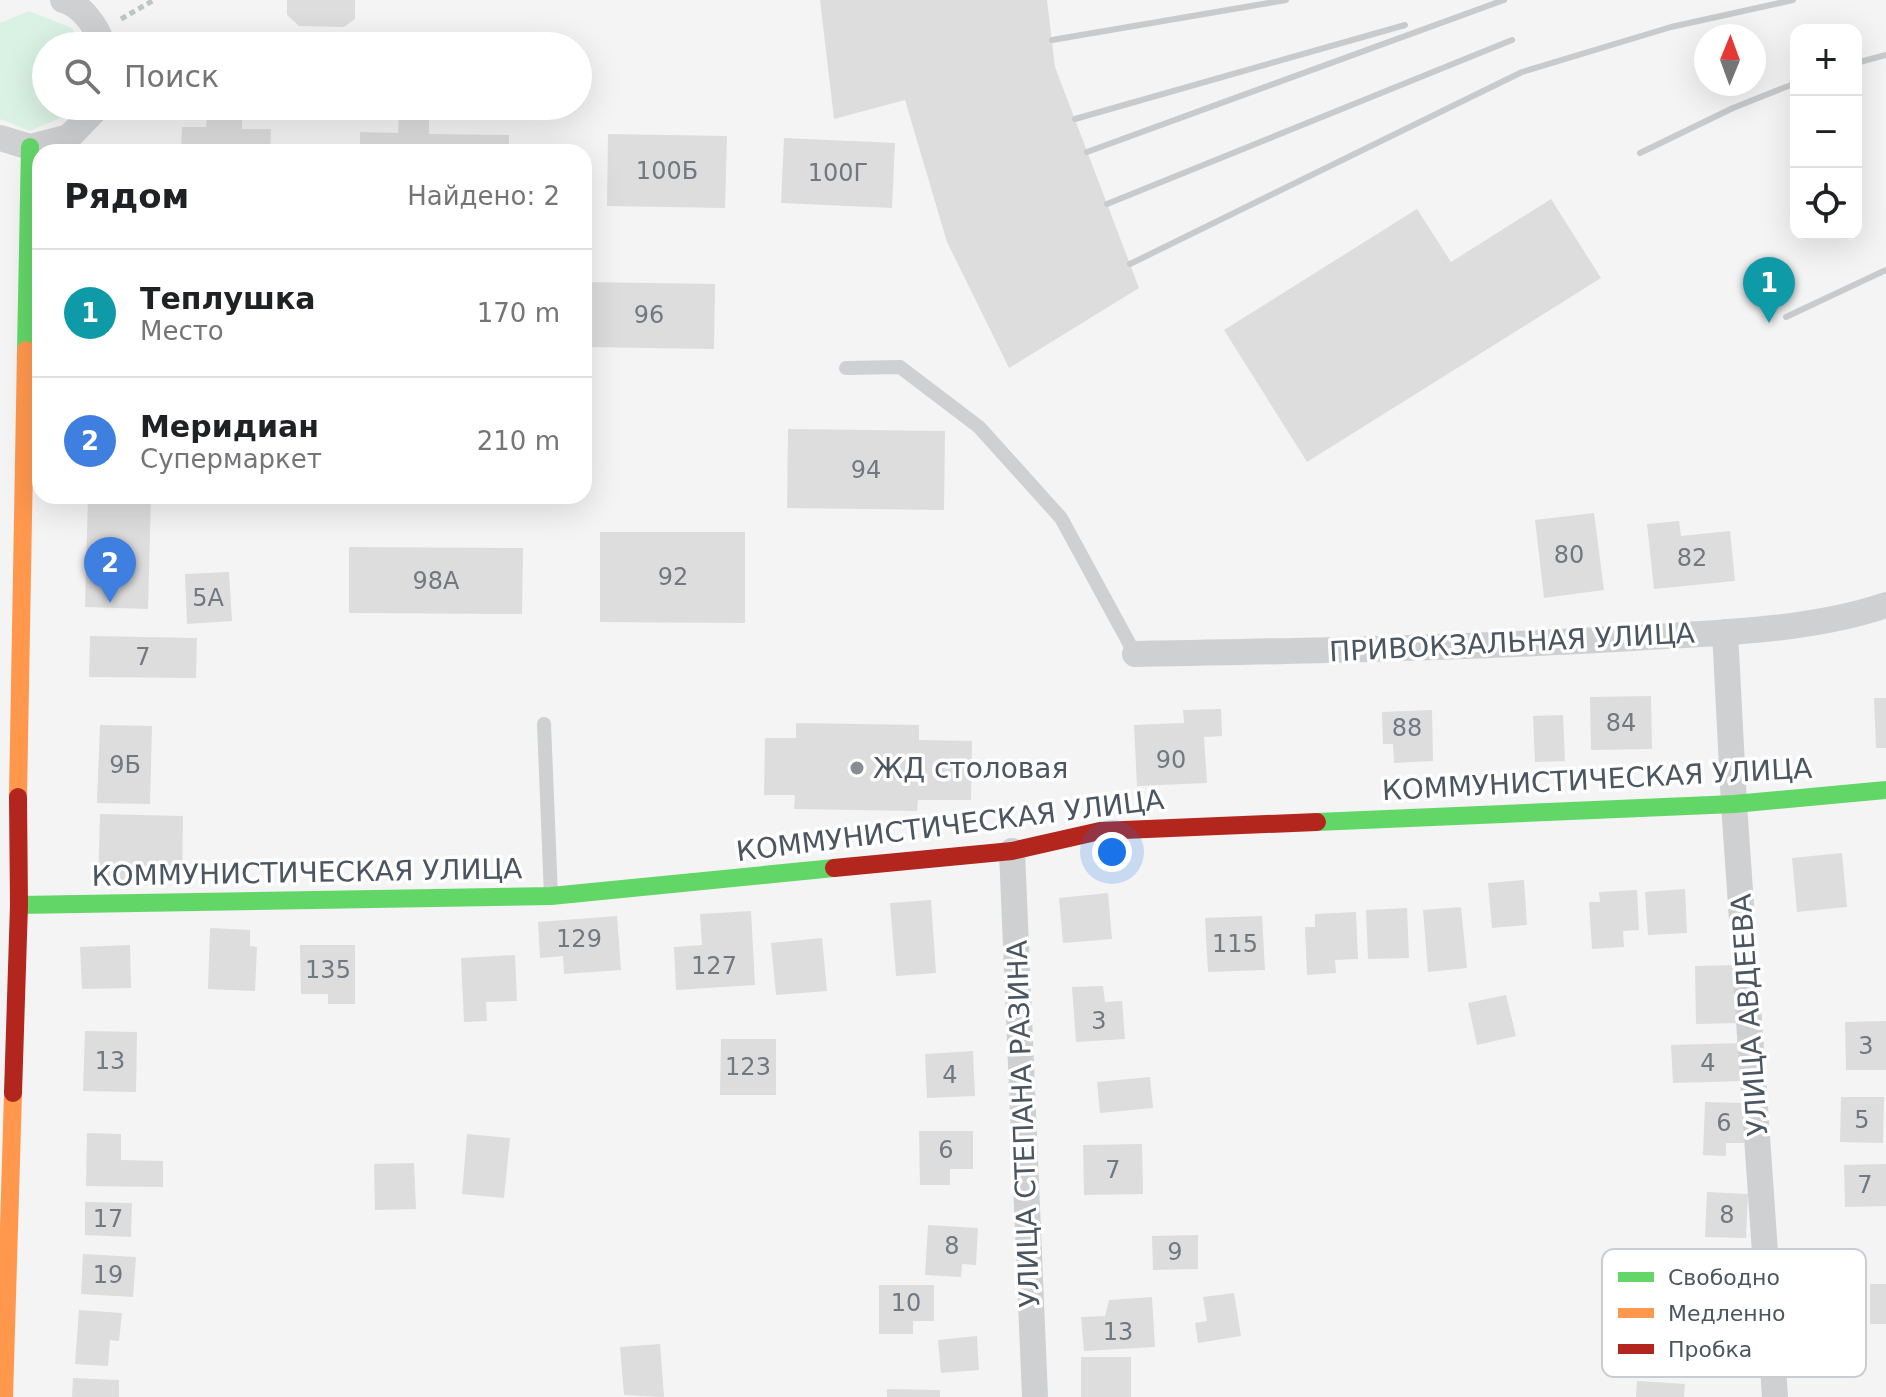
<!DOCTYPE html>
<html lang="ru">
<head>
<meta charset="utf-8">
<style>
	:root { --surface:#fff; --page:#f2f2f2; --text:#202124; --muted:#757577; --line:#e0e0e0; --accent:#868d94 }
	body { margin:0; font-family:"DejaVu Sans",sans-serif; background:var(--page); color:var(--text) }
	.controls { position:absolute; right:24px; top:24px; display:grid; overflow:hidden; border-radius:16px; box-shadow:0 8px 32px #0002 }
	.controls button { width:72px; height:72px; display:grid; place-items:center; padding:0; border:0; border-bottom:2px solid var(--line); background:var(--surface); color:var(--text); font:40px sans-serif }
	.compass { position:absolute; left:1694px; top:24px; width:72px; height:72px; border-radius:50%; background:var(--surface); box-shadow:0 8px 32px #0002; rotate:1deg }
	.you { position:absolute; left:1112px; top:852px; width:28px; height:28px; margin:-20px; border:6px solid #fff; border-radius:50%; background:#1a73e8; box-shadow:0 0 0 12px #1a73e833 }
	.badge { display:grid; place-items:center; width:52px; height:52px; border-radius:50%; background:var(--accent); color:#fff; font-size:26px; font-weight:700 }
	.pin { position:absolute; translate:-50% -66px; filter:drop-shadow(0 2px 4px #0008) }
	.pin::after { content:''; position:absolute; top:42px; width:28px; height:24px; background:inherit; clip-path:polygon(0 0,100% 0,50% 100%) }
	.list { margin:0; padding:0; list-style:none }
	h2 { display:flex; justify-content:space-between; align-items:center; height:104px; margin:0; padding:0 32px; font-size:34px }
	h2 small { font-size:26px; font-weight:400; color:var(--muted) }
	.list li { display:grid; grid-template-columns:52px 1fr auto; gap:24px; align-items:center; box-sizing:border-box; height:128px; padding:0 32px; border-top:2px solid var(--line) }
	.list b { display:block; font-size:30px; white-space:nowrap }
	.list p { margin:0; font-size:26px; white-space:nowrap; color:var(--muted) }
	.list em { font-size:26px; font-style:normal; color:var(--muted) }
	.icon { flex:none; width:44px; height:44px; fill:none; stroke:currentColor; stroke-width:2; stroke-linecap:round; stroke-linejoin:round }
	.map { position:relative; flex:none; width:1886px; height:1397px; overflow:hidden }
	.search { position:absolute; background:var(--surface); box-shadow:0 8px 32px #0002; left:32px; top:32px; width:560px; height:88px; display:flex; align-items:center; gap:20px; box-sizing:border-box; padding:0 28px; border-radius:44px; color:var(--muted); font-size:30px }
	.panel { position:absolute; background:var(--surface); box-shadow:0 8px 32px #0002; left:32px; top:144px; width:560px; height:360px; border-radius:24px }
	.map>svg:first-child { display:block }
	.green { fill:#d9f2e3 }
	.building { fill:#ddddde }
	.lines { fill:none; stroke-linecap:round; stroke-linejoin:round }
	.path { stroke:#bcc7c4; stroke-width:5; stroke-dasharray:6 4; stroke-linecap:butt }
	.lane { stroke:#ced0d2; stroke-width:14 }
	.street { stroke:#ced0d2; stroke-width:26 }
	.fast { stroke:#63d668; stroke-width:18 }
	.slow { stroke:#ff974d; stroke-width:18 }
	.jam { stroke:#b3261e; stroke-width:18 }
	.rail { stroke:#c9cacc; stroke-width:6 }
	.poi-dot { fill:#868d94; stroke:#fff; stroke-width:3 }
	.labels { text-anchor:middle; stroke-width:7; stroke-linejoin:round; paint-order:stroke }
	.number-label { font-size:24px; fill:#707881 }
	.street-label { font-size:28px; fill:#4a5661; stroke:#fff }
	.poi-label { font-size:28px; fill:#4a5661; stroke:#fff; text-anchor:start }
	.key { fill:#fff; stroke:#c9ccd0; stroke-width:2 }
	.key-label { font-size:22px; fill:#4a5661 }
</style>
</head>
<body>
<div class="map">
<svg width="1886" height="1397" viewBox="0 0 1886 1397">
	<rect width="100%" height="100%" fill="#f4f4f4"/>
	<path class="green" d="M29,11L72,28L80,46H46V106H75L72,113L30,131L0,119V23Z"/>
	<path class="building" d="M287,0H355V19L344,27L299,26L287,15Z
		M820,0H1047L1055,67L1139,288L1009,368L947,242L905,100L834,119Z
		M366,34L467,37V46H366Z
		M399,112L429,113V134L509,135V152H360V132L398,133Z
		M207,117L242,118V129H271L270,152H181L182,127H206Z
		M608,134L727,136L725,208L607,206Z
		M784,138L895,143L892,208L781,203Z
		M1551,199L1601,278L1307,462L1224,330L1417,209L1451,262Z
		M584,282L715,284L714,349L584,347Z
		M788,429L945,431L944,510L787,508Z
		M88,496H151L148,609L85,607Z
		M1594,513L1604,590L1544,598L1535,520Z
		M1679,521L1681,536L1730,531L1735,581L1654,589L1647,524Z
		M600,532H745V623L600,622Z
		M349,547L523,548L522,614L349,613Z
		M229,572L232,621L187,624L185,574Z
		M90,636L197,638L196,678L89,677Z
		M1651,696L1652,749L1591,750L1590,697Z
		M1874,698H1886V748H1876Z
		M1221,709L1222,736L1204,737L1207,783L1137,786L1134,725L1184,723L1183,710Z
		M1432,710L1433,761L1394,763L1393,744H1383L1382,712Z
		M1563,715L1565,761L1535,762L1533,716Z
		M796,723L919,725V740L972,741L971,800H918L917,811L794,809L795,795H764L765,738H796Z
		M100,725L152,726L150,804L97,803Z
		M100,814L183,816L182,884L98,882Z
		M1842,853L1847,907L1797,912L1792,858Z
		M1524,880L1527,925L1492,928L1488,883Z
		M1685,889L1687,933L1648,935L1645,892Z
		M1637,890L1639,930L1623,931L1624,947L1592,949L1589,902H1600L1599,892Z
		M1108,893L1112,939L1063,943L1059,898Z
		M931,900L936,973L896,976L890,903Z
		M1461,907L1467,968L1428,972L1423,910Z
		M1407,908L1409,958L1368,959L1366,910Z
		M751,911L755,985L676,990L674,947L702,945L700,914Z
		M1356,912L1358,959L1335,960L1336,973L1307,975L1305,927H1315V914Z
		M617,916L621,970L564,974L563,956L540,958L538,922Z
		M1262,916L1265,970L1208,972L1205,918Z
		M210,928L250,930V946L257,947L255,991L208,989Z
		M822,938L827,991L776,995L771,943Z
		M130,945L131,988L82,989L80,947Z
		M300,945H355V1004H328V994H301Z
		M515,955L517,1001L486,1002L487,1021L464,1022L461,958Z
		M1741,965L1742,1023L1696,1024L1695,966Z
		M1103,986L1105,1002L1122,1001L1125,1039L1076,1042L1072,987Z
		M1506,995L1516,1036L1477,1045L1468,1003Z
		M1886,1021V1070H1846L1845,1022Z
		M85,1031L137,1032L136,1092L83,1091Z
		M721,1039H776V1095H720Z
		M1743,1043L1744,1081L1673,1083L1671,1045Z
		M973,1051L975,1096L927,1098L925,1054Z
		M1150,1077L1153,1108L1100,1113L1097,1082Z
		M1841,1097H1884L1883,1143L1840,1142Z
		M1705,1102L1745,1103L1744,1143H1726V1156L1703,1155Z
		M919,1131H973V1169H950V1185H920Z
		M87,1133L121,1134V1160L163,1161V1187L86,1186Z
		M467,1134L510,1138L504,1198L462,1194Z
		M1142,1144L1143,1194L1084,1195L1083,1145Z
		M414,1163L416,1209L375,1210L374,1164Z
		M1886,1164V1206L1845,1207L1844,1165Z
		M1707,1192L1748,1194L1746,1238L1705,1237Z
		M85,1202L132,1203L131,1237L85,1235Z
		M928,1225L978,1228L976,1265L962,1264L961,1277L925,1275Z
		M1198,1235V1269L1153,1270L1152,1236Z
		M83,1254L136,1257L133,1297L81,1294Z
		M1870,1284H1886V1324H1870Z
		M879,1285H934V1321H913V1334H879Z
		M1234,1293L1241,1336L1198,1343L1195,1323L1207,1321L1203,1297Z
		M1152,1297L1155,1347L1084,1351L1081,1317L1105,1316L1109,1300Z
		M79,1310L122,1313L119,1341L110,1340L108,1366L75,1364Z
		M977,1336L979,1370L941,1373L938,1340Z
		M660,1344L664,1397L624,1395L620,1347Z
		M1081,1357H1131V1397H1081Z
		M73,1378L119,1380V1397H72Z
		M1637,1381L1685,1384L1684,1397H1636Z
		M887,1389L940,1390V1397H887Z"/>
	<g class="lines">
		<path class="path" d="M121,19L154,0"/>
		<path class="lane" d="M846,368L900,367L979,427L1061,518L1135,654
			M544,724L551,896"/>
		<path class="street" d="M63,0C82,5 98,28 103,46
			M0,138L30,147L69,137L99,106
			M1725,632L1734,804L1775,1397
			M1135,654C1301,651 1467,648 1633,638C1714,633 1810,631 1886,605
			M1012,851L1035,1397"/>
		<path class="fast" d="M26,350L30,147
			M1317,822L1734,804L1886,790
			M19,905L551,896L834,868"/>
		<path class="slow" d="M18,797L26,350
			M4,1397L13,1093"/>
		<path class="jam" d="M834,868L1012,851L1100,831L1317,822
			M13,1093L19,905L18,797"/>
		<path class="rail" d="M1052,40L1286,0
			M1856,63L1886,55
			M1075,119L1405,25
			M1087,152L1504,0
			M1640,153L1733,108L1796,83
			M1107,204L1512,40
			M1130,264L1522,72L1671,27L1793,0
			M1786,317L1886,270"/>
	</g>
	<circle class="poi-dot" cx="857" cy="768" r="8"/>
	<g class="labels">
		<g class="number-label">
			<text x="667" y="179">100Б</text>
			<text x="838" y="181">100Г</text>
			<text x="649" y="323">96</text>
			<text x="866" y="478">94</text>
			<text x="1569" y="563">80</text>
			<text x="1692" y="566">82</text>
			<text x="673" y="585">92</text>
			<text x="436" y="589">98А</text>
			<text x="208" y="606">5А</text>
			<text x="143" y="665">7</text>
			<text x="1621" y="731">84</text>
			<text x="1407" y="736">88</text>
			<text x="1171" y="768">90</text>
			<text x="125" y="773">9Б</text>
			<text x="579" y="947">129</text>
			<text x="1235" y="952">115</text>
			<text x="714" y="974">127</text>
			<text x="328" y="978">135</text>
			<text x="1099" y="1029">3</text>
			<text x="1866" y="1054">3</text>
			<text x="110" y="1069">13</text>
			<text x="1708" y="1071">4</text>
			<text x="748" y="1075">123</text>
			<text x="950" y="1083">4</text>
			<text x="1862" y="1128">5</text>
			<text x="1724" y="1131">6</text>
			<text x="946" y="1158">6</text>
			<text x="1113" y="1178">7</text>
			<text x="1865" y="1193">7</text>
			<text x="1727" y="1223">8</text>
			<text x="108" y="1227">17</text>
			<text x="952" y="1254">8</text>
			<text x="1175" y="1260">9</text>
			<text x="108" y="1283">19</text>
			<text x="906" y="1311">10</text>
			<text x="1118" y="1340">13</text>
		</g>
		<g class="street-label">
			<text transform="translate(1512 642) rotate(-3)" y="10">ПРИВОКЗАЛЬНАЯ УЛИЦА</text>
			<text transform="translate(1597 779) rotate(-3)" y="10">КОММУНИСТИЧЕСКАЯ УЛИЦА</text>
			<text transform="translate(950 825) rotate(-7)" y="10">КОММУНИСТИЧЕСКАЯ УЛИЦА</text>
			<text transform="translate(307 872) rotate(-1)" y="10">КОММУНИСТИЧЕСКАЯ УЛИЦА</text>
			<text transform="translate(1749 1015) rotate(-94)" y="10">УЛИЦА АВДЕЕВА</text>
			<text transform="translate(1023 1124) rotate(-92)" y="10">УЛИЦА СТЕПАНА РАЗИНА</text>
		</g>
		<g class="poi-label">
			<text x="873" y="778">ЖД столовая</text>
		</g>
	</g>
	<rect x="1602" y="1249" width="264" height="128" rx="12" class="key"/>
	<rect x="1618" y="1272" width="36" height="10" fill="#63d668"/>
	<rect x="1618" y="1308" width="36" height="10" fill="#ff974d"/>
	<rect x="1618" y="1344" width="36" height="10" fill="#b3261e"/>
	<g class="key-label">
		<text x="1668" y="1285">Свободно</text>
		<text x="1668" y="1321">Медленно</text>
		<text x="1668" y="1357">Пробка</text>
	</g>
</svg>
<div class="controls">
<button>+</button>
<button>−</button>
<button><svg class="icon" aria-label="locate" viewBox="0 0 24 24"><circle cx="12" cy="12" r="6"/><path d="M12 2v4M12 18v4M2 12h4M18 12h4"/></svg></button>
</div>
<svg class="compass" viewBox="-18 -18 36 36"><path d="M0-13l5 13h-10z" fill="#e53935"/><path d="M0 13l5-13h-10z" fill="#757577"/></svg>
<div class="you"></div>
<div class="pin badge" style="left:1769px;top:323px;background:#0f9aa8">1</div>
<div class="pin badge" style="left:110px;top:603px;background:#3f7fe0">2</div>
<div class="search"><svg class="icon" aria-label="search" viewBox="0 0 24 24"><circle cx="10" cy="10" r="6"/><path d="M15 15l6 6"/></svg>Поиск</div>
<section class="panel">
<h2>Рядом<small>Найдено: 2</small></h2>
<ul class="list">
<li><span class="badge" style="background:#0f9aa8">1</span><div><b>Теплушка</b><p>Место</p></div><em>170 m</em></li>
<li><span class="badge" style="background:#3f7fe0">2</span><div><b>Меридиан</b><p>Супермаркет</p></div><em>210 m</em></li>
</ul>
</section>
</div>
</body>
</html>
